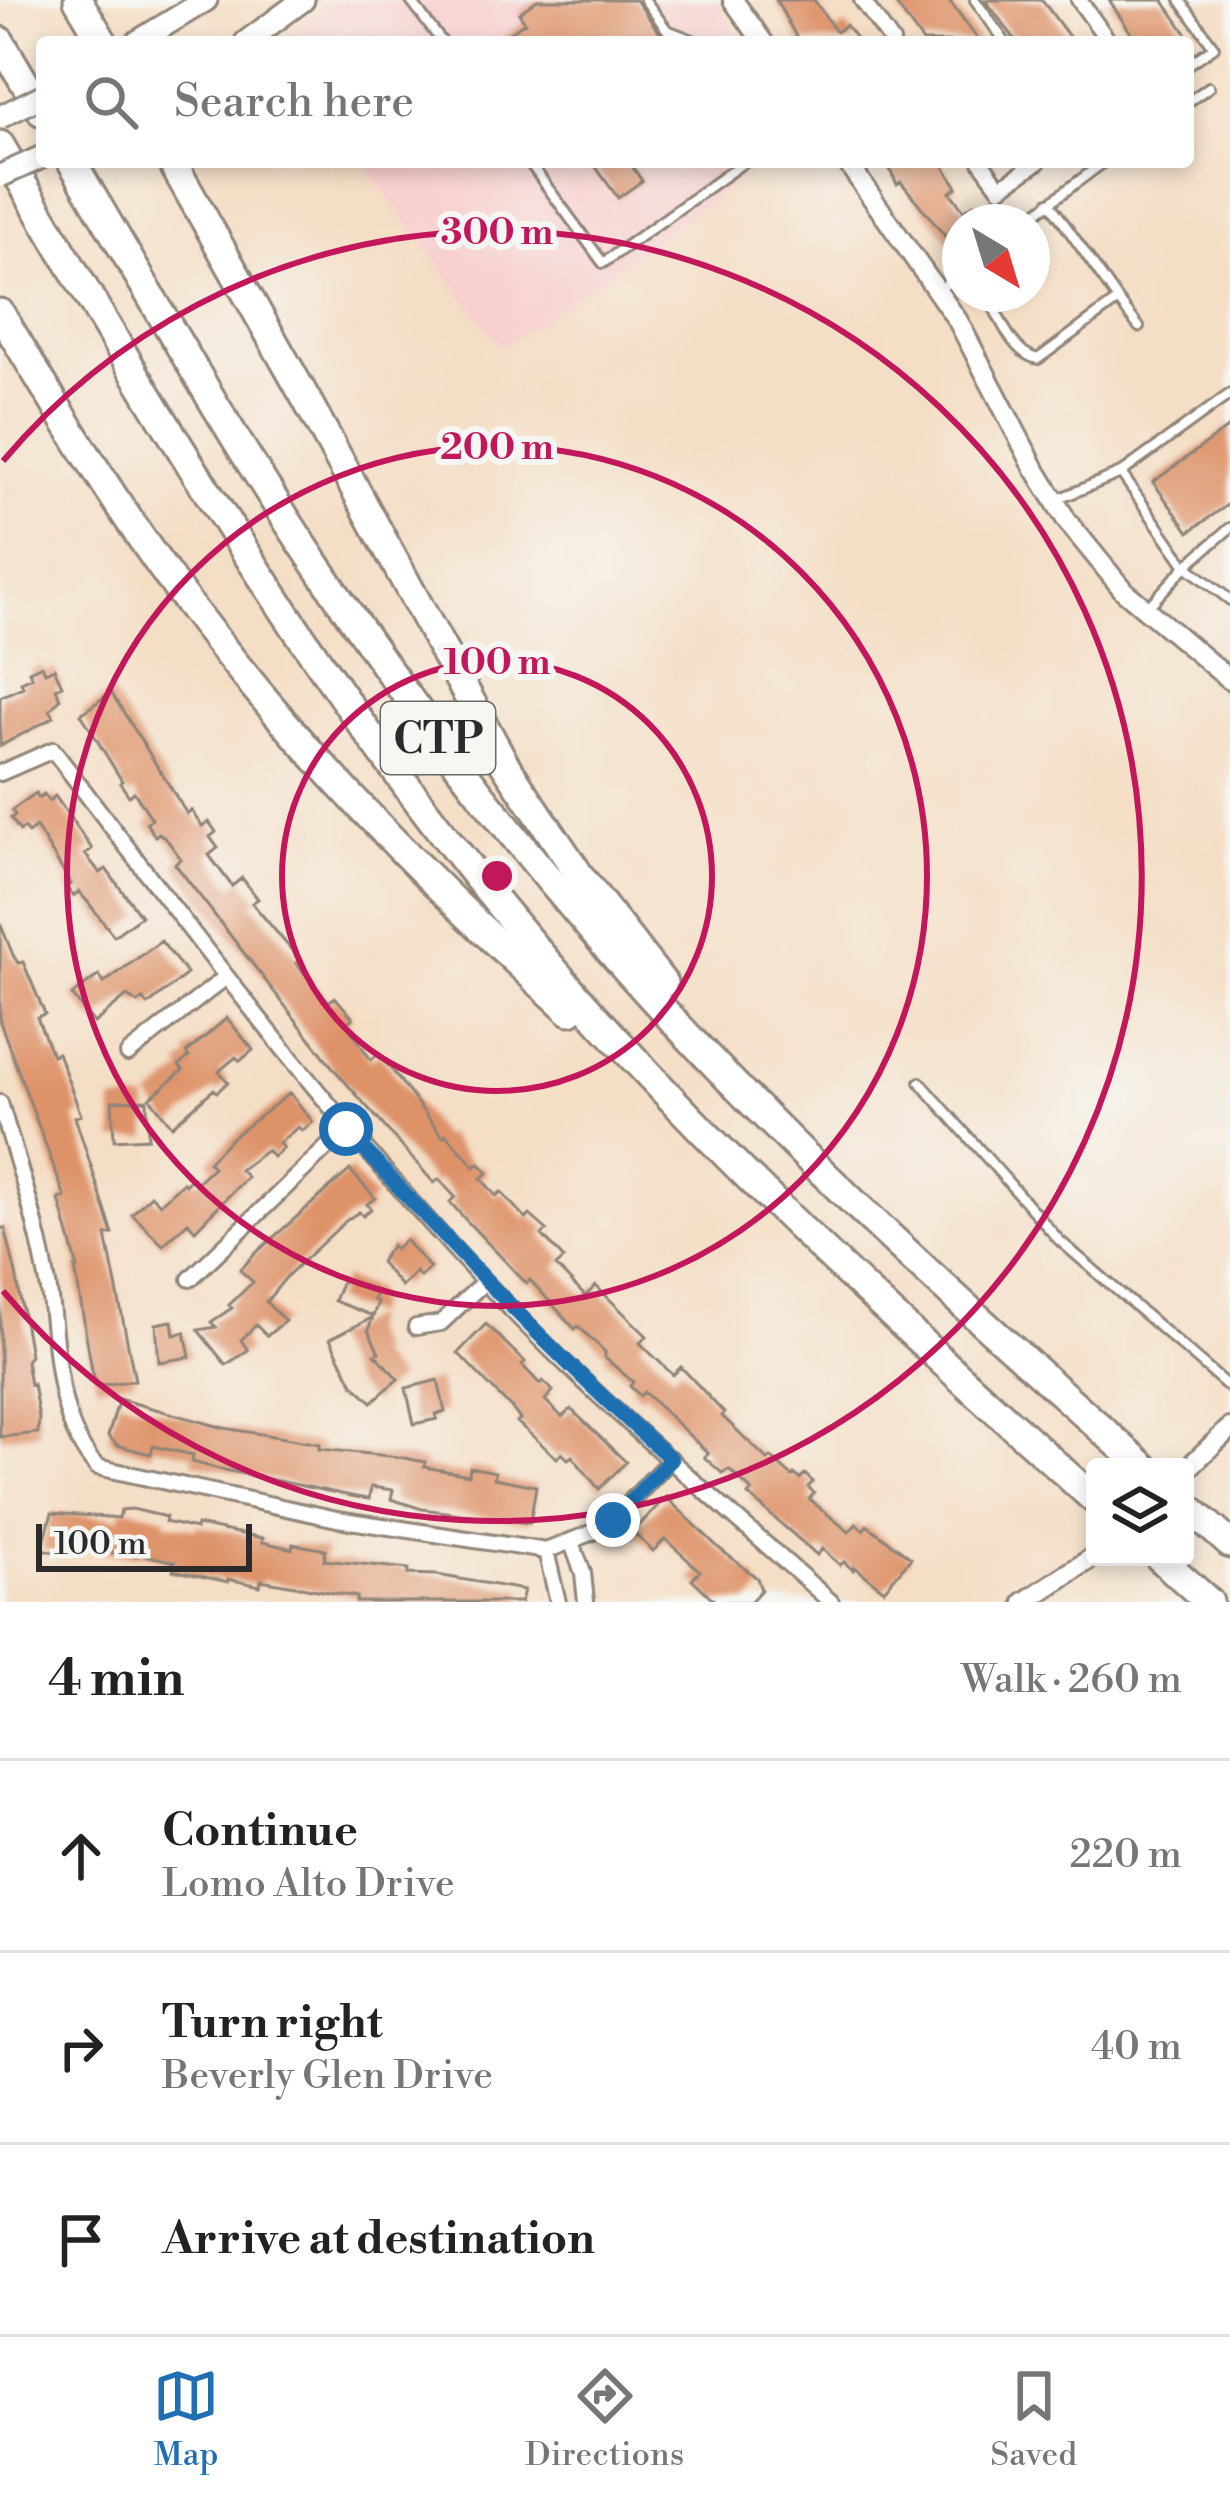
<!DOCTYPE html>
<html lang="en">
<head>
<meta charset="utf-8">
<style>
	:root { --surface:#fff; --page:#f2f2f2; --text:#222; --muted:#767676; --line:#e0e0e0; --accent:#1f6fb2 }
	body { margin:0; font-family:"Libre Bodoni",serif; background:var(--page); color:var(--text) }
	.controls { position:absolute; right:36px; bottom:36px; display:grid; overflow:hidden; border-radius:12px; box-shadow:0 6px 18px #0003 }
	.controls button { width:108px; height:108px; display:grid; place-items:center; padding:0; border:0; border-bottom:3px solid var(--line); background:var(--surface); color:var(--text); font:60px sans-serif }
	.compass { position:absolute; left:942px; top:204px; width:108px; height:108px; border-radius:50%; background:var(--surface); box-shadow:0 6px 18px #0003; rotate:142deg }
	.scale { position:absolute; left:36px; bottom:30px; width:216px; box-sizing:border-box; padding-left:12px; border:6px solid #2b2b2b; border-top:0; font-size:33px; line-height:42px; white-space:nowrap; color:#2b2b2b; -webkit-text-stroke:9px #f6f6f2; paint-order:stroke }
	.stop { position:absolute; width:36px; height:36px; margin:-27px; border:9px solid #1f6fb2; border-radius:50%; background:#fff }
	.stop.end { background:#1f6fb2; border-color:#fff; box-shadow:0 3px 12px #0008 }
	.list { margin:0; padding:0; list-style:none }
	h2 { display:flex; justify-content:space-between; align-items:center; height:156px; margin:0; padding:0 48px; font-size:51px }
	h2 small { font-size:39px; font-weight:400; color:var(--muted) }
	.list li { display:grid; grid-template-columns:78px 1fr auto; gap:36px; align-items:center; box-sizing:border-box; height:192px; padding:0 48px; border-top:3px solid var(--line) }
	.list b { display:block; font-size:45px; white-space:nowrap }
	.list p { margin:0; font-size:39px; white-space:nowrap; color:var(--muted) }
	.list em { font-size:39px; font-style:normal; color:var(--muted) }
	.icon { flex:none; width:66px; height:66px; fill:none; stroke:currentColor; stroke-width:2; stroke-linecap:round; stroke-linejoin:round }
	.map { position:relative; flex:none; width:1230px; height:1602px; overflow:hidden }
	.search { position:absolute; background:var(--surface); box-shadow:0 6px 18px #0003; left:36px; right:36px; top:36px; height:132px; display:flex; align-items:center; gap:30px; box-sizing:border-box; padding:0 42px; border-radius:12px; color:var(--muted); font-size:45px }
	.sheet { height:732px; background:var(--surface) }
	nav { display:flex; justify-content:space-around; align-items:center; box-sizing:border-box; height:168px; border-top:3px solid var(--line); background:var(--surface); font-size:33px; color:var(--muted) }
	nav a { display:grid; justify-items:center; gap:6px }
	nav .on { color:var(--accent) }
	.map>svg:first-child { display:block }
	.built { fill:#f7d0cf }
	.building { fill:#de9268 }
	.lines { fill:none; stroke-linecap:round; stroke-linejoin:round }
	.service-casing { stroke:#908478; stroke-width:14 }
	.minor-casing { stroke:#908478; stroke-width:20 }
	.tertiary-casing { stroke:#908478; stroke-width:24 }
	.secondary-casing { stroke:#908478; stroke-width:27 }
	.motorway-casing { stroke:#908478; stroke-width:33 }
	.service { stroke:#fff; stroke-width:8 }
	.minor { stroke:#fff; stroke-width:14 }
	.tertiary { stroke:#fff; stroke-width:18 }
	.secondary { stroke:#fff; stroke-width:21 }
	.motorway { stroke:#fff; stroke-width:27 }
	.secondary-bridge-casing { stroke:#908478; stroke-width:27; stroke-linecap:butt }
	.secondary-bridge { stroke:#fff; stroke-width:21 }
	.route { stroke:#1f6fb2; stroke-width:15 }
	.ring { fill:none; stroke:#c2185b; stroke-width:6 }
	.labels { text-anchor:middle; stroke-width:12; stroke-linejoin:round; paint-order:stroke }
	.shield { fill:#f6f6f2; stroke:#686867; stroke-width:3 }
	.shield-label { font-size:42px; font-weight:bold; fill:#2b2b2b }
	.centre { fill:#c2185b; stroke:#f6f6f2; stroke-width:6 }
	.ring-label { font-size:36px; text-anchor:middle; font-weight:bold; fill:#c2185b; stroke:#f6f6f2; stroke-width:12; stroke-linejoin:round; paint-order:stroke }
</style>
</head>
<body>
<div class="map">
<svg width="1230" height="1602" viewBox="0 0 1230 1602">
	<rect width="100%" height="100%" fill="#f6f6f2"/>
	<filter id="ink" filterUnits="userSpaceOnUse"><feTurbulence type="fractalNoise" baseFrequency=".00833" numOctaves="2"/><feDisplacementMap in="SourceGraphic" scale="24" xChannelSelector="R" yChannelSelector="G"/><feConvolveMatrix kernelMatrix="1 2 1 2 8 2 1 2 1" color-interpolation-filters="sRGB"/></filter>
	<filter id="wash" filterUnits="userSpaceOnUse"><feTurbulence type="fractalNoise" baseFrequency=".004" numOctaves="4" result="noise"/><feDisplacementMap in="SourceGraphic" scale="48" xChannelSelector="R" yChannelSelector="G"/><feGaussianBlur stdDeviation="2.7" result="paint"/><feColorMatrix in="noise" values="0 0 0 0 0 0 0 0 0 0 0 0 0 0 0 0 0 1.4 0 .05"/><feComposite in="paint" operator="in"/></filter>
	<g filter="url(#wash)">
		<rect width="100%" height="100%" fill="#f4dec5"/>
		<path class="built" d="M335,0H714L744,42H281Z
			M362,162H767L502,348Z"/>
		<g id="blocks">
			<path class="building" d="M537,0H636L666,42H496L525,22L519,13Z
				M776,0H814L836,32L846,25L855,37L849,42H799Z
				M893,0H949L980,42H923Z
				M985,0H1042L1073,42H1017Z
				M1109,0H1163L1192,42H1137Z
				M592,162H629L642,181L618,198Z
				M886,162H941L957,187L950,192L964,211L975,203L984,215L975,222H960V233L949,241L901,182L897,184Z
				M1230,426V503L1189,532L1153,482Z
				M42,665L45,672L54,668L62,685L56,688L60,699L50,710L54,717L0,746V697L23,687L21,682L32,677L29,671Z
				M111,692L187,814L191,810L202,826L209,822L216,832L210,837L218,848L209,855L232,886L242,878L258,899L252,903L300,960L296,963L329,1002L335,997L353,1018L346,1023L371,1060L379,1053L443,1137L446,1134L475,1167L479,1163L488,1173L481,1178L496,1196L501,1192L526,1219L530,1215L547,1230L542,1235L564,1259L556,1266L585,1296L596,1286L647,1336L640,1343L673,1375L681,1367L724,1413L722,1416L768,1460L771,1457L792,1476L794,1474L800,1479L805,1474L813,1482L808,1487L814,1493L809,1499L849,1532L856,1524L863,1530L867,1525L911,1558L884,1590L855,1567L853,1570L844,1562L840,1565L822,1549L817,1555L748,1495L752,1491L729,1469L722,1473L704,1457L708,1453L644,1392L640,1396L630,1386L633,1382L605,1358V1352L578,1326L575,1329L530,1280L527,1283L523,1280L464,1218L450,1202L455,1197L439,1179L434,1183L334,1069L175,864L181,859L168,841L159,833L155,836L146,823L152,819L134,792L129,796L120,783L122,781L81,714Z
				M36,793L39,798L44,794L49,801L55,796L92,849L85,854L100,873L106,869L141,916L114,936L87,901L79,892L73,896L66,887L71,884L36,827L28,833L24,828L20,831L11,818L15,815L12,810Z
				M0,923L13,955L18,963L23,962L45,1014L37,1017L52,1055L58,1053L81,1115L75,1117L113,1234L106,1235L135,1380L97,1386L92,1370L75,1268H78L59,1199L65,1197L0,1022Z
				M161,941L187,974L148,1005L143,999L138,1003L127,996L94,1023L72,995L99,975L104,983Z
				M227,1018L253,1050L240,1061L236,1057L219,1071L228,1082L217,1092L214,1089L172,1126L150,1098L183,1070L179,1065L189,1057L186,1053Z
				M290,1093L313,1122L302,1131L298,1127L279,1143L283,1148L273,1157L267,1150L240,1170L247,1177L195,1230L188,1222L163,1245L132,1214L151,1195L160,1204L183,1182L185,1185L192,1178L196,1183L213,1167L208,1162L231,1138Z
				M147,1100L148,1138L114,1140L112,1101Z
				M350,1170L375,1198L367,1204L371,1209L363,1216L359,1212L348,1219L287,1276L266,1302L285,1321L267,1336L256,1325L241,1340L248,1350L226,1365L198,1330L216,1327L211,1322L232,1308L229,1305L253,1282L240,1270L259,1250Z
				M0,1228H5L16,1274L30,1355L26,1361L30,1385L33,1384L39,1418L38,1433L0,1437Z
				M405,1240L430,1268L420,1277L416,1272L401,1286L380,1262L392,1245L395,1249Z
				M343,1278L377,1291L373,1300L378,1302L373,1316L334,1301Z
				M373,1317L368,1330L379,1352L375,1354L398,1379L372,1402L353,1384L330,1339Z
				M172,1321L174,1335L185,1332L190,1357L159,1362L156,1324Z
				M486,1324L525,1362L522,1365L540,1384L543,1381L553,1391L545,1400L562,1417L571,1409L626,1462L599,1489L572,1456L568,1459L562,1453L557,1458L529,1433L517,1422L520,1419L514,1411L458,1353Z
				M438,1380L445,1412L436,1414L437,1419L414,1424L406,1388Z
				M119,1399L224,1428L320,1444L319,1449L399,1457L425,1462L424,1467L469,1475L470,1467L495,1472L494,1478L536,1486L530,1523L422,1509L391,1499L393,1490L371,1487L369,1499L356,1497L215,1468L192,1462L193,1455L153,1446L151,1454L138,1451L117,1445L108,1436Z
				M666,1497L720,1549L757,1578L761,1590L750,1602H716L692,1579L700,1571L665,1539L653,1551L633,1532Z
				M132,1509L166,1517L165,1522L196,1529L197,1525L263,1538L262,1542L292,1549L293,1544L326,1550L324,1560L409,1569L408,1574L437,1575L524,1590L521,1602H356L357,1597L261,1580L260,1586L228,1579V1582L173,1570L175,1562L137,1553V1556L71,1547L69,1556L42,1549L52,1513L119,1518L121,1510Z"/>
		</g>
	</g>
	<g filter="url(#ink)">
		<use href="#blocks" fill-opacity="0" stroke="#908478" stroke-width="3"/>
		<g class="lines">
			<defs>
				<path id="service" d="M410,0L442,42
					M645,0L667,30L698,42
					M975,0L1005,42
					M1180,0L1214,47L1188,65
					M1188,102L1209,87
					M529,162L603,263L744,162
					M1024,222L1104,162
					M939,290L960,273
					M987,294C999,316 1012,354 1038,359L1118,300L1049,202
					M1118,300L1139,327
					M1121,473L1186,566L1147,608
					M1058,499L1121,473L1230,394
					M1230,528L1186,566L1230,600
					M920,1082L1059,1240L1230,1388"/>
				<path id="minor" d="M862,0L892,42
					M1079,0L1109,42
					M981,162L1000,188L1038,162
					M0,773L53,750C191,931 326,1114 483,1280C591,1396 713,1497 831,1602
					M128,1054L226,977
					M0,1103C17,1160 35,1215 46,1273C59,1336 51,1417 97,1467L337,1519L546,1551L593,1532L613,1520L671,1459
					M190,1279L346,1129
					M416,1327L441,1323L484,1282
					M571,1541L583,1573L586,1602
					M546,1551L558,1602"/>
				<path id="tertiary" d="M733,0L763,42
					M847,162L958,321L1034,467L1067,521L1124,591L1230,680
					M1185,1471L1230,1428
					M1024,1602L1095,1556"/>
				<path id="secondary" d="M137,42L206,0
					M246,42L303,0"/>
				<path id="motorway" d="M78,0L103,42
					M0,41L42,112
					M0,145C156,412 312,679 510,918C686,1131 890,1315 1095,1500
					M72,162C152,297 229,435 317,566C400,692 492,814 591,929C760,1125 951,1295 1144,1467
					M172,162L305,397L506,766L582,879L663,983
					M0,313C56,406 113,502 178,590C293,745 427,881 570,1011
					M1185,1504L1230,1544
					M1159,1557L1209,1602"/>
			</defs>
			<use href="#service" class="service-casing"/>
			<use href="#minor" class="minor-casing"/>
			<use href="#tertiary" class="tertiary-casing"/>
			<use href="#secondary" class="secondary-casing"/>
			<use href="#motorway" class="motorway-casing"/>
			<use href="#service" class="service"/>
			<use href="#minor" class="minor"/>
			<use href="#tertiary" class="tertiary"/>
			<use href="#secondary" class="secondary"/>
			<use href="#motorway" class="motorway"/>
			<defs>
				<path id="secondary-bridge" d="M0,117L42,96
					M0,176L42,157"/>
			</defs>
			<use href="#secondary-bridge" class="secondary-bridge-casing"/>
			<use href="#secondary-bridge" class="secondary-bridge"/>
		</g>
	</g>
	<g class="lines" filter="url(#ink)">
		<path class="route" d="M346,1129C450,1244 554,1356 671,1459L613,1520"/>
	</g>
	<g class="ring">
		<circle cx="497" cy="876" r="215"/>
		<circle cx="497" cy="876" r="430"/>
		<path d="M3 461A645 645 0 1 1 3 1291"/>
	</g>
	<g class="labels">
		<rect class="shield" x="381" y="702" width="114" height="72" rx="9"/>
		<g class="shield-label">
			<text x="438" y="753">CTP</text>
		</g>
	</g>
	<circle cx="497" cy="876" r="18" class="centre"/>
	<g class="ring-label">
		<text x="497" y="244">300 m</text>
		<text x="497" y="459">200 m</text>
		<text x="497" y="674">100 m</text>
	</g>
</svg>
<div class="controls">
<button><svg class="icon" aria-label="layers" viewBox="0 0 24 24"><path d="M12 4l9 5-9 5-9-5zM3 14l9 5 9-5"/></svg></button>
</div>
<svg class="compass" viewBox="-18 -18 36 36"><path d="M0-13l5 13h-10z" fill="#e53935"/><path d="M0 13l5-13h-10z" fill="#767676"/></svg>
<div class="scale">100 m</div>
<div class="stop" style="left:346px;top:1129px"></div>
<div class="stop end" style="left:613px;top:1520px"></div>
<div class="search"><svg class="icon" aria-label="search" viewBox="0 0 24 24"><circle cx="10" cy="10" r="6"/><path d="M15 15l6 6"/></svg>Search here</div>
</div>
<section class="sheet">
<h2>4 min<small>Walk · 260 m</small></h2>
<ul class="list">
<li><svg class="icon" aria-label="ahead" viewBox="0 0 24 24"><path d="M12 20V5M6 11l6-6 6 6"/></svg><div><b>Continue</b><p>Lomo Alto Drive</p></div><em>220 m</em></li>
<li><svg class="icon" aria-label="right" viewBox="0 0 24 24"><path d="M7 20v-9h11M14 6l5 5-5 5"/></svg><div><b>Turn right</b><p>Beverly Glen Drive</p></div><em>40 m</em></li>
<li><svg class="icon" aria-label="arrive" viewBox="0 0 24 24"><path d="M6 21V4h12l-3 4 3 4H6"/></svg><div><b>Arrive at destination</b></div></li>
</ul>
</section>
<nav>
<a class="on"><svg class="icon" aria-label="map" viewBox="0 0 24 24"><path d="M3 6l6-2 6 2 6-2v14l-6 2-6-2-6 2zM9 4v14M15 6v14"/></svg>Map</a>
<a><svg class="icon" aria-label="directions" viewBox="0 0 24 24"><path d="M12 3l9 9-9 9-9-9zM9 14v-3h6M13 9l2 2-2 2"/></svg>Directions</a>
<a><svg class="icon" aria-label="saved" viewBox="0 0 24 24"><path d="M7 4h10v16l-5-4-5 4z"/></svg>Saved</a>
</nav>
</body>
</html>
